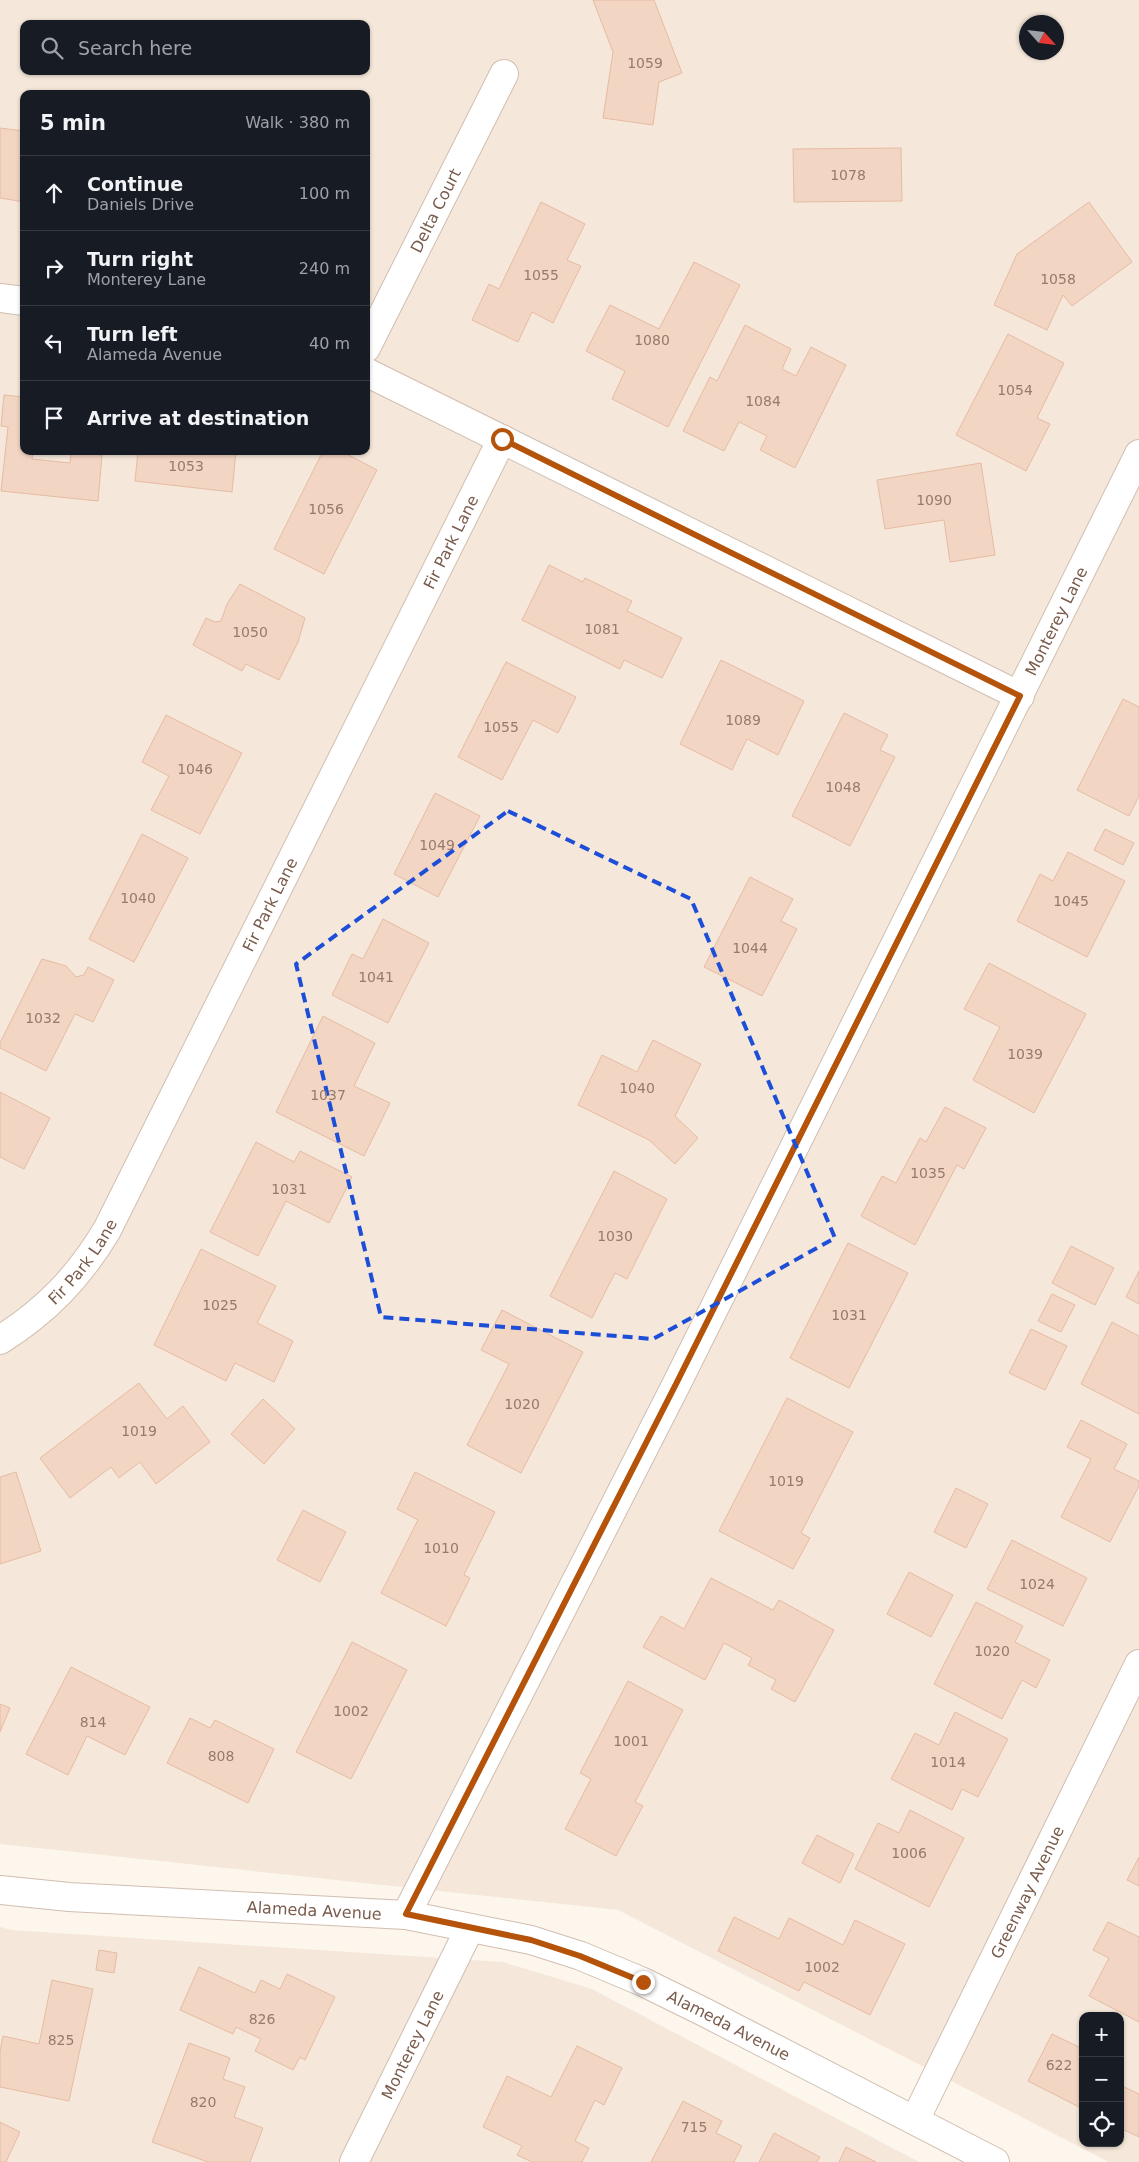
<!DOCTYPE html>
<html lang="en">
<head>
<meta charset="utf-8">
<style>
	:root { --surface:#171b24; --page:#242831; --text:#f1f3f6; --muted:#9ea1a6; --line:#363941 }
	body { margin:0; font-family:"DejaVu Sans",sans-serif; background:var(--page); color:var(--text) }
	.controls { position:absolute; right:15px; bottom:15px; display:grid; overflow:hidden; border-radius:10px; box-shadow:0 1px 4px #0004 }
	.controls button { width:45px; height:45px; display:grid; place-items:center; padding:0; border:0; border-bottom:1px solid var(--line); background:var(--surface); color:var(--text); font:25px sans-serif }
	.compass { position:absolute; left:1019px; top:15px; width:45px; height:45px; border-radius:50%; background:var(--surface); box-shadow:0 1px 4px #0004; rotate:117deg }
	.stop { position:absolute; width:15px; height:15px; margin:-11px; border:4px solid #b45309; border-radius:50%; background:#fff }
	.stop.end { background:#b45309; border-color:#fff; box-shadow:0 1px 5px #0008 }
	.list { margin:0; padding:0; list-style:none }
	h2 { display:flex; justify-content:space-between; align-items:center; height:65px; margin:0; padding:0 20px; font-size:21px }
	h2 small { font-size:16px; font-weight:400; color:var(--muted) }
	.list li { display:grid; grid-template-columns:32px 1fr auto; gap:15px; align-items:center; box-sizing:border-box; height:75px; padding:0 20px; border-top:1px solid var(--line) }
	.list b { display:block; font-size:19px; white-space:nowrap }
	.list p { margin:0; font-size:16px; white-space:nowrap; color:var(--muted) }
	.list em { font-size:16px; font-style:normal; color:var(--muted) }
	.icon { flex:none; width:28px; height:28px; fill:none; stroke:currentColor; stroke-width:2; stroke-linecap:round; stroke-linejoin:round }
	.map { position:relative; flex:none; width:1139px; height:2162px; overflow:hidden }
	.search { position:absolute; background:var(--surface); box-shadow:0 1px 4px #0004; left:20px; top:20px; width:350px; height:55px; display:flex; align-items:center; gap:12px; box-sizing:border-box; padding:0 18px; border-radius:10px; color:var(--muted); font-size:19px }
	.panel { position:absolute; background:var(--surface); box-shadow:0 1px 4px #0004; left:20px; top:90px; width:350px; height:365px; border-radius:10px }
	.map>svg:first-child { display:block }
	.residential { fill:#f5e8da; fill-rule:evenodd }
	.building { fill:#f3d5c3; stroke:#e6bba3 }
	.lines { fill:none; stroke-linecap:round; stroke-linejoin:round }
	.minor-casing { stroke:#d1beb0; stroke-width:30 }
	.minor { stroke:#fff; stroke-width:28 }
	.route { stroke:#b45309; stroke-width:6 }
	.marked { fill:none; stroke:#1d4ed8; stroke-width:4; stroke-dasharray:10 6; stroke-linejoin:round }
	.labels { text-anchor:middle; stroke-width:4.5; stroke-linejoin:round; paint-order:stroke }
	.number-label { font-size:14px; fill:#987a6a }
	.street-label { font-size:16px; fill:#7a5c4d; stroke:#fffaf3 }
</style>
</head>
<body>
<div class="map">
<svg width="1139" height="2162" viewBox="0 0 1139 2162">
	<rect width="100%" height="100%" fill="#fdf6ec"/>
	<path class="residential" d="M0,0H1139V2162H1109L618,1910L0,1844ZM1026,22H1056V52H1026ZM24,24H366V71H24ZM24,94H366V451H24ZM1083,2016H1120V2143H1083Z
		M0,1927L12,1930L503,1962L592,1989L919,2162H0Z"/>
	<path class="building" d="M593,0H654L682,73L659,82L653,125L603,118L613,52Z
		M0,128L24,131V202L0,198Z
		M901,148L902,201L794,202L793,149Z
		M541,202L585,224L567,260L581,266L553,323L532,312L518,342L472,320L489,284L499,289Z
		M1089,202L1132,262L1072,306L1063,295L1047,330L994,305L1017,254Z
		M694,262L740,285L668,427L612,399L625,371L586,351L610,305L659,329Z
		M745,325L791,349L782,369L796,376L811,347L846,365L795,468L760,450L767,436L739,422L724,451L683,431L710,377L717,381Z
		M1008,334L1064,363L1037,418L1050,424L1026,471L956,435Z
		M4,395L24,397V451H33L32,459L70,463L71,452L102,455L98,501L1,491L8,427L1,426Z
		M138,451H236L232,492L135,481Z
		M323,451H341L377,470L324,574L274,549Z
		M981,463L995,555L950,562L944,520L885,529L877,480Z
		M549,565L583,582L585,578L632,601L627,611L682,638L662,678L624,660L620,669L522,620Z
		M240,584L305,618L298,642L279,680L246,664L242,671L193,645L206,618L215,622L221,621L227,604Z
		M721,660L804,701L778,755L747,739L732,770L680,744Z
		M506,662L576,697L558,733L533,720L502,780L458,757Z
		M1123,699L1139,707V796L1129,816L1077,790Z
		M844,713L888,735L880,750L895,757L850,846L792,816Z
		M166,715L242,753L200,834L151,810L169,776L142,762Z
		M435,793L480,816L438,897L394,874Z
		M1105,829L1134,843L1123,865L1094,850Z
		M142,834L188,858L134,962L89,939Z
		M1068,852L1125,881L1087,957L1017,921L1040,874L1053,881Z
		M750,877L793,899L781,921L797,929L762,996L704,967Z
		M383,919L429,943L388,1023L332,995L352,954L363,959Z
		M42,959L66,966L76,977L84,975L88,967L114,980L93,1022L75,1014L46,1071L0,1048V1043Z
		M989,963L1086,1014L1034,1113L973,1080L1000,1027L964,1009Z
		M323,1016L375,1043L354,1086L390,1103L364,1156L276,1112Z
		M653,1040L701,1064L675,1116L698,1138L675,1164L649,1140L578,1105L602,1055L637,1072Z
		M0,1092L50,1118L24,1169L0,1157Z
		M945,1107L986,1128L964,1169L957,1165L915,1245L861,1216L882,1176L896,1183L920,1138L926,1142Z
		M256,1142L294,1162L300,1151L352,1177L329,1223L286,1201L258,1256L210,1232Z
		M614,1171L667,1199L627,1279L615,1273L592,1318L550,1296Z
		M848,1243L908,1273L849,1388L790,1358Z
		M1071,1246L1114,1268L1095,1305L1052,1283Z
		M201,1249L276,1286L257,1323L293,1341L274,1382L235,1363L226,1381L154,1345Z
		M1139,1271V1304L1126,1297Z
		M1052,1294L1075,1305L1061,1332L1038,1321Z
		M502,1310L583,1352L521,1473L467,1445L509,1364L481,1350Z
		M1112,1322L1139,1336V1414L1081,1384Z
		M1031,1329L1067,1346L1045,1390L1009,1373Z
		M139,1383L167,1419L183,1406L210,1442L156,1484L140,1462L119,1478L111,1467L70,1498L40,1458Z
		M787,1398L853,1432L801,1533L810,1538L793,1569L719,1531Z
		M263,1399L295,1429L264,1464L231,1434Z
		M1081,1420L1127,1444L1114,1469L1139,1481V1486L1110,1542L1061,1517L1091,1459L1067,1447Z
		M16,1472L41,1551L0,1564V1477Z
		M415,1472L495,1512L464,1575L470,1578L446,1626L381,1593L418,1520L397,1509Z
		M956,1488L988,1504L966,1548L934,1532Z
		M303,1510L346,1532L320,1582L277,1560Z
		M1012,1540L1087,1578L1063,1626L987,1589Z
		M909,1572L953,1595L931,1637L887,1614Z
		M711,1578L773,1610L779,1600L834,1630L795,1702L771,1689L776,1680L748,1665L752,1658L724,1643L705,1680L643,1647L661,1616L684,1629Z
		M976,1602L1023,1626L1015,1642L1050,1660L1036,1688L1022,1680L1002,1719L934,1684Z
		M352,1642L407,1670L351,1779L296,1752Z
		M71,1667L150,1707L125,1755L87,1736L68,1775L26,1754Z
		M628,1681L683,1710L635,1802L643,1806L616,1856L565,1829L591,1779L580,1773Z
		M0,1704L10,1708L0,1732Z
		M955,1712L1008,1739L978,1797L962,1789L952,1810L891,1779L915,1733L939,1745Z
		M190,1718L210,1728L215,1720L274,1749L248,1803L167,1763Z
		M910,1810L964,1838L929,1907L855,1869L878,1823L899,1833Z
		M817,1835L854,1854L840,1883L802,1863Z
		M1139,1857V1886L1127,1880Z
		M734,1917L779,1939L789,1918L843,1945L855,1920L905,1944L870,2015L804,1982L799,1991L718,1951Z
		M1108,1922L1139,1937V2022L1089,1996L1109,1958L1093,1950Z
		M99,1950L117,1953L114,1973L96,1970Z
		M199,1967L255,1993L261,1980L280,1989L287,1974L335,1997L305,2060L300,2057L293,2070L255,2051L261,2039L236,2027L233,2034L180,2010Z
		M52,1980L93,1989L69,2101L0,2087V2051L3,2036L39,2044Z
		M1052,2034L1083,2049V2109L1028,2081Z
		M189,2043L230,2058L223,2079L245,2087L234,2117L263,2128L250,2162H208L152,2142Z
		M577,2046L622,2068L604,2105L595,2100L575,2141L589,2148L582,2162H532L517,2155L522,2146L483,2127L507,2076L551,2097Z
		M1120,2085L1139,2094V2137L1120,2128Z
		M683,2101L722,2121L716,2133L742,2146L734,2162H651Z
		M0,2122L20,2132L6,2162H0Z
		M774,2133L820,2157L817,2162H759Z
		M846,2147L876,2162H839Z"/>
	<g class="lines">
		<defs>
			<g id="minor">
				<path d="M0,298L24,301"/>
				<path id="s1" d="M366,348L504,74"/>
				<path d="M366,372L1020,696"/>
				<path id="s2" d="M0,1340C46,1311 79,1277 107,1230L502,439"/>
				<path id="s3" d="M0,1890L69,1897L406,1915L531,1940L581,1956L643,1982L704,2012L995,2162"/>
				<path id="s4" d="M406,1915L676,1385L1139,454"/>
				<path id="s5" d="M915,2120L1139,1664"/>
				<path id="s6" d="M354,2162L470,1928"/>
			</g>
		</defs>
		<use href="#minor" class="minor-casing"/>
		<use href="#minor" class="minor"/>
	</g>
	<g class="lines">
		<path class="route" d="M502,439L1020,696L676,1384L406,1914L531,1940L580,1956L643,1982"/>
	</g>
	<path class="marked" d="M508,811L691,899L835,1238L653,1339L381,1317L296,964Z"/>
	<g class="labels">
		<g class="number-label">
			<text x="645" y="68">1059</text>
			<text x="848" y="180">1078</text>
			<text x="541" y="280">1055</text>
			<text x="1058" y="284">1058</text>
			<text x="652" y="345">1080</text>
			<text x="1015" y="395">1054</text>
			<text x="763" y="406">1084</text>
			<text x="186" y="471">1053</text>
			<text x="934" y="505">1090</text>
			<text x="326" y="514">1056</text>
			<text x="602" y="634">1081</text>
			<text x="250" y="637">1050</text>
			<text x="743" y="725">1089</text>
			<text x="501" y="732">1055</text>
			<text x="195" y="774">1046</text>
			<text x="843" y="792">1048</text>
			<text x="437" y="850">1049</text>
			<text x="138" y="903">1040</text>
			<text x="1071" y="906">1045</text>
			<text x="750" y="953">1044</text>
			<text x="376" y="982">1041</text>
			<text x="43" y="1023">1032</text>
			<text x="1025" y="1059">1039</text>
			<text x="637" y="1093">1040</text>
			<text x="328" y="1100">1037</text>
			<text x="928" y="1178">1035</text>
			<text x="289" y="1194">1031</text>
			<text x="615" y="1241">1030</text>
			<text x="220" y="1310">1025</text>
			<text x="849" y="1320">1031</text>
			<text x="522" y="1409">1020</text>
			<text x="139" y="1436">1019</text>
			<text x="786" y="1486">1019</text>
			<text x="441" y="1553">1010</text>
			<text x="1037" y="1589">1024</text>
			<text x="992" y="1656">1020</text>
			<text x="351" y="1716">1002</text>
			<text x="93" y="1727">814</text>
			<text x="631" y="1746">1001</text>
			<text x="221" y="1761">808</text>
			<text x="948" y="1767">1014</text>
			<text x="909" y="1858">1006</text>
			<text x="822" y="1972">1002</text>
			<text x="262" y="2024">826</text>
			<text x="61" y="2045">825</text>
			<text x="1059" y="2070">622</text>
			<text x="203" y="2107">820</text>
			<text x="694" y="2132">715</text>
		</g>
		<g class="street-label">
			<text dy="6" stroke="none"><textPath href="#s1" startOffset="154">Delta Court</textPath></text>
			<text dy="6" stroke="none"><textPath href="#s2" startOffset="924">Fir Park Lane</textPath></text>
			<text dy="6" stroke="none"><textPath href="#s4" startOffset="1448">Monterey Lane</textPath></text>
			<text dy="6" stroke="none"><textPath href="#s2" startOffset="519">Fir Park Lane</textPath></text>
			<text dy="6" stroke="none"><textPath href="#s2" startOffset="115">Fir Park Lane</textPath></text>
			<text dy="6" stroke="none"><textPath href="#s5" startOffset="254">Greenway Avenue</textPath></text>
			<text dy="6" stroke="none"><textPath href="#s3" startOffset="315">Alameda Avenue</textPath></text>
			<text dy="6" stroke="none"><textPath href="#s3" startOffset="750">Alameda Avenue</textPath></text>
			<text dy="6" stroke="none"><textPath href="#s6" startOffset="131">Monterey Lane</textPath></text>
		</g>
	</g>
</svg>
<div class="controls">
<button>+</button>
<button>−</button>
<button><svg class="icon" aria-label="locate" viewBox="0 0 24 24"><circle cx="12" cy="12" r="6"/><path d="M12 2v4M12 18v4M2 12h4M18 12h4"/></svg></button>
</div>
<svg class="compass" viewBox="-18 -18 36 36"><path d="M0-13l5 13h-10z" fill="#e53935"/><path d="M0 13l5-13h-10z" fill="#9ea1a6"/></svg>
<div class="stop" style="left:502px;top:439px"></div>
<div class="stop end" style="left:643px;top:1982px"></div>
<div class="search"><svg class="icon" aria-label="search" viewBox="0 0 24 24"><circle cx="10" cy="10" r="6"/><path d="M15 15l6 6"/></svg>Search here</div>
<section class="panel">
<h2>5 min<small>Walk · 380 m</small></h2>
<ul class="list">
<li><svg class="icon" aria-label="ahead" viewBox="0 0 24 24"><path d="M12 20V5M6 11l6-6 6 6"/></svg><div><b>Continue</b><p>Daniels Drive</p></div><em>100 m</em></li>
<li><svg class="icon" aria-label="right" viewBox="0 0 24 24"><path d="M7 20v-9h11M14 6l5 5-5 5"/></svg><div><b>Turn right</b><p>Monterey Lane</p></div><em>240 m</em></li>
<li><svg class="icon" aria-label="left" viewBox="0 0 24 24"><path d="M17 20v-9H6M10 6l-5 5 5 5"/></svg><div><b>Turn left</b><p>Alameda Avenue</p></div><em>40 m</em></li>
<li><svg class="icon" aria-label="arrive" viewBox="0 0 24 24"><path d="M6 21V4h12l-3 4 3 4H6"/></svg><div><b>Arrive at destination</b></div></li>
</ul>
</section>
</div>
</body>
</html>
